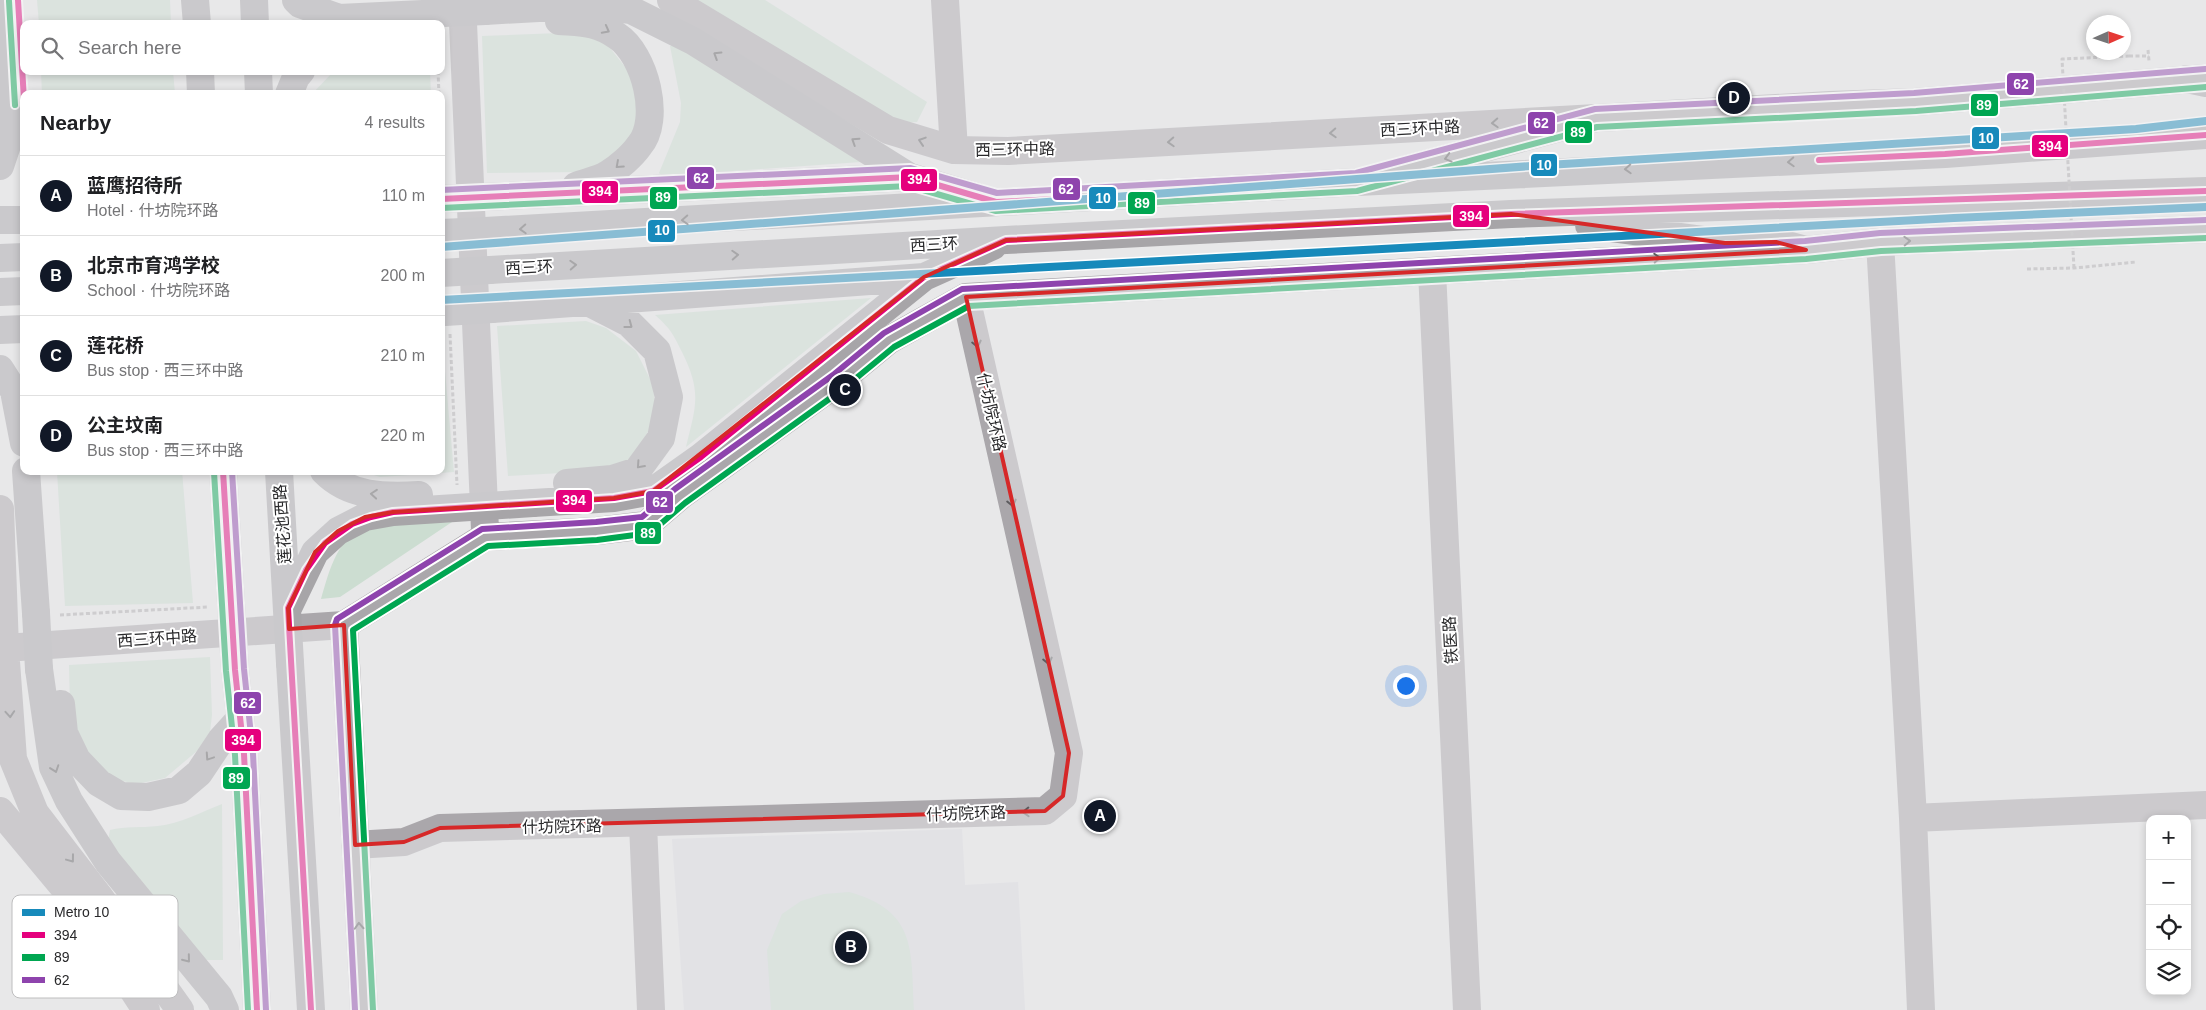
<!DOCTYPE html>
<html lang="en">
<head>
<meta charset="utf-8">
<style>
	:root { --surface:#fff; --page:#f6f6f6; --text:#202124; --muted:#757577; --line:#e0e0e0; --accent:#111827 }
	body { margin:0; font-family:Arial,"Noto Sans SC",sans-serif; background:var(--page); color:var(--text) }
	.controls { position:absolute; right:15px; bottom:15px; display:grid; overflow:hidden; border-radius:10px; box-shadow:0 2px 8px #0003 }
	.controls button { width:45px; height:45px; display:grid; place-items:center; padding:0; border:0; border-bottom:1px solid var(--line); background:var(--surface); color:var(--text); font:25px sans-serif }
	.compass { position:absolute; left:2086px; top:15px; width:45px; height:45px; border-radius:50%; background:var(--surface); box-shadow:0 2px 8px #0003; rotate:87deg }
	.you { position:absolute; left:1405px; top:685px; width:18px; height:18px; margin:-12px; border:4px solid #fff; border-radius:50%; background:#1a73e8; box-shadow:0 0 0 8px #1a73e833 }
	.badge { display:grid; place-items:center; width:32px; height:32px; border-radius:50%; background:var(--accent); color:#fff; font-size:16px; font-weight:700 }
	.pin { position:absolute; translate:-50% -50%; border:2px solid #fff; box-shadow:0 1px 5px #0006 }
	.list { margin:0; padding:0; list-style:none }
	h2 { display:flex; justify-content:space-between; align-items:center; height:65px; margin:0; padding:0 20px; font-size:21px }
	h2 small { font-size:16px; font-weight:400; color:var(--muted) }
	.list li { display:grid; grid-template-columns:32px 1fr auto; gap:15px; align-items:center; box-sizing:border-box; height:80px; padding:0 20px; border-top:1px solid var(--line) }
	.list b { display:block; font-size:19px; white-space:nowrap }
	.list p { margin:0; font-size:16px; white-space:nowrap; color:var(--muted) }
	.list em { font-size:16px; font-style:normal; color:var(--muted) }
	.icon { flex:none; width:28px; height:28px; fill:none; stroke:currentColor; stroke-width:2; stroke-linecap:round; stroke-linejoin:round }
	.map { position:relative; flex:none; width:2206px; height:1010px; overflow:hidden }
	.search { position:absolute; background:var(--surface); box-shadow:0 2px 8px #0003; left:20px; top:20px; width:425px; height:55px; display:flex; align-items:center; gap:12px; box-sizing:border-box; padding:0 18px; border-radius:10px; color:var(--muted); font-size:19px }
	.panel { position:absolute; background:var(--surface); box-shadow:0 2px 8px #0003; left:20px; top:90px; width:425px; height:385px; border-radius:10px }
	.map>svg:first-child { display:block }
	.built { fill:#dbdbe1 }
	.green { fill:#ccddd1 }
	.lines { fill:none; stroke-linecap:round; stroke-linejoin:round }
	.path { stroke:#afadaf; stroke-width:3; stroke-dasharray:4 2.5; stroke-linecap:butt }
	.minor { stroke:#aaa7ab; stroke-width:28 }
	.highway { stroke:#a7a5a8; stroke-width:28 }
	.path-bridge { stroke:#afadaf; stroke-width:3; stroke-dasharray:4 2.5; stroke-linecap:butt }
	.highway-bridge { stroke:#a7a5a8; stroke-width:28 }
	.bus-1-casing { stroke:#fff; stroke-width:10 }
	.bus-2-casing { stroke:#fff; stroke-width:10 }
	.bus-3-casing { stroke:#fff; stroke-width:10 }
	.bus-1 { stroke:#e5007d; stroke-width:6 }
	.bus-2 { stroke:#00a651; stroke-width:6 }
	.bus-3 { stroke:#8e44ad; stroke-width:6 }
	.metro-1-casing { stroke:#fff; stroke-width:11 }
	.metro-1 { stroke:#178abb; stroke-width:8 }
	.oneway { stroke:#5b5a5c }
	.oneway2 { stroke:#5c5b5e }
	.marked { fill:none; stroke:#d62828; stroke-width:4; stroke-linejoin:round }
	.labels { text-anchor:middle; stroke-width:4; stroke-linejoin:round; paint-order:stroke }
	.street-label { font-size:16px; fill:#28282a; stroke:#fff }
	.key { fill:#fff; stroke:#bebebf; stroke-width:1 }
	.key-label { font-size:14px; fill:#28282a }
	.line-badge { stroke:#fff; stroke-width:2 }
	.badge-label { font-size:14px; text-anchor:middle; font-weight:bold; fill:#fff }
</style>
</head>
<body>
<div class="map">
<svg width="2206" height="1010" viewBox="0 0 2206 1010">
	<rect width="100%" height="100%" fill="#e8e8e9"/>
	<path class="built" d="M962,829L965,885L1018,882L1025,1010H684L672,839Z"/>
	<path class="green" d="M37,0H170L171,24H39Z
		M693,0H765L927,102L917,122L900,123Z
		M586,32L602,38L630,73L639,88L638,127L622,152L583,172L487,173L482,36Z
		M675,45L861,162L662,176L659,173L680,122L681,103L670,46Z
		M41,71H173L175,94H42Z
		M334,71H430L431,94H312Z
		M871,298L686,447C696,406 702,392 682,352C673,334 671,329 655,315Z
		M586,321L606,328L636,351L652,383L656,407L649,430L634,455L614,470L508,476L497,326Z
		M442,338L454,472L380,477L362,471H441Z
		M57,471H182L193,603L65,606Z
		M452,522L340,597L321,599C328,575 334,550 353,533C365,522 432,523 452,522Z
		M210,657L212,715L210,732L197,751L165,778L137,784L113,779L83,752L70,706L69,665Z
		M222,804L223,960H205L108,841L110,830C126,826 141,828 158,826C180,824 201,812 222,804Z
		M849,892C917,911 911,950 914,1010H771L767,950L782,914L801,901L824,894Z"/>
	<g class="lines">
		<path class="path" d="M2148,50L2149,61
			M2129,56H2149
			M438,71L439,94
			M441,146L443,175
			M2027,269L2074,268L2136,262
			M450,334L457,485
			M60,615L208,607"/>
		<path class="minor" d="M462,0L485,530
			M671,0L888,130L954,150L1008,151L1830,105L1915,102L2206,78
			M945,0L954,150
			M1880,242L1913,818L1921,1010
			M1432,271L1467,1010
			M0,509L5,648L13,759L35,813L98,895L180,1010
			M344,625L364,1010
			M5,648L344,625L485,537L597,531L646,525L680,496L838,382L889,340L966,297L1806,250L1880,242L2206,229
			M0,811L76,902L146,1010
			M1913,818L2206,805
			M643,824L651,1010
			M355,845L404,842L440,828L1045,811L1063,796L1069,753L966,297"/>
		<path class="highway" d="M195,0L197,24
			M254,0L255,24
			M485,11L592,5L631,10L693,41L910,177L977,197
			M559,21C584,23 596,22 617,36C645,54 662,120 639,146C632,156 618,168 608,174C599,180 586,182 576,186
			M200,71L201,94
			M258,71L259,94
			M2187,79L2206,83
			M289,94L296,77L301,71
			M0,166L8,142L4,0
			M1407,169L1596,118
			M483,197L910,177
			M0,220H24
			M1589,225L1725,243L1776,242L1806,250
			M485,231L1357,182L1945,154L2206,135
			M0,258L24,257
			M490,270L1006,240L1511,214L2206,191
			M0,292L24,291
			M492,309L924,277
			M0,330L24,329
			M0,369L14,391L24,443
			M26,471L36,613
			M567,483L612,479L637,471L661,438L669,397L657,351L629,323L586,301
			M533,503L614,498L653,491L701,457L924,277L993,246
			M290,663L311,1010
			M39,669L53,767L69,801L108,862L219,997L225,1010
			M235,670L244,754L257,1010
			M61,704L64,733L77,760L99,783L121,796L148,797L179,790L199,773L221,740L240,719"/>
		<path class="path-bridge" d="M2074,268L2062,59L2129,56"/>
		<path class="highway-bridge" d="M296,0L300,4L339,18L485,11
			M441,199L483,197
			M441,233L485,231
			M441,273L490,270
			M445,312L492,309
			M223,471L235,670
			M279,471L290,663
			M324,471C349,497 385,497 419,495
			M288,608L315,552L338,531L365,517L393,512L533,503
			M36,613L39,669"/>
		<defs>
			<path id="bus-1" d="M18,0L24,100
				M1819,160L1945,154L2206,135
				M441,199L910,177L996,202L1075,198
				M223,471L235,670L244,754L257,1010
				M311,1010L288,608L306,570L325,543L352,524L371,517L393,512L614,498L653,491L701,457L924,277L1006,240L1511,214L2206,191"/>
			<path id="bus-2" d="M9,1L15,105
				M441,208L909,186L996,211L1357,191L1597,127L1916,111L2206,87
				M214,472L226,671L235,755L248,1010
				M373,1010L353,630L488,546L597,540L650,533L685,503L843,389L894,347L969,306L1806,259L1881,251L2206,238"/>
			<path id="bus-3" d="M441,190L910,168L997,193L1356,173L1595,109L1914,93L2205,69
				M232,471L244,669L253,754L266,1010
				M355,1010L335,625L337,619L482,529L596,522L642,517L675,489L833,375L884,333L962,289L1805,241L1880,233L2206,220"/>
		</defs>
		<use href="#bus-1" class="bus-1-casing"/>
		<use href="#bus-2" class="bus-2-casing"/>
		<use href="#bus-3" class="bus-3-casing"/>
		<use href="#bus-1" class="bus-1"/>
		<use href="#bus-2" class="bus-2"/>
		<use href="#bus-3" class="bus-3"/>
		<defs>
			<path id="metro-1" d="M441,247L1531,166L2136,129L2206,121
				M441,300L1954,218L2206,207"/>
		</defs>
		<use href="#metro-1" class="metro-1-casing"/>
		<use href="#metro-1" class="metro-1"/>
	</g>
	<defs><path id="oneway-chevron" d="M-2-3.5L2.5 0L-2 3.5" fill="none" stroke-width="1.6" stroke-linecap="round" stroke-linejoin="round" transform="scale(1.25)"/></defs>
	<g class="oneway">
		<use href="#oneway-chevron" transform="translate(606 30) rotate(28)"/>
		<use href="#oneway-chevron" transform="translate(717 55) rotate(-148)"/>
		<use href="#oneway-chevron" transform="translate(855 141) rotate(-147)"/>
		<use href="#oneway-chevron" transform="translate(1448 158) rotate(165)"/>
		<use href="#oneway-chevron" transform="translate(1791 162) rotate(177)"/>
		<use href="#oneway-chevron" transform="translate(619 165) rotate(138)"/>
		<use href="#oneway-chevron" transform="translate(1628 169) rotate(177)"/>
		<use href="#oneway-chevron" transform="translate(685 220) rotate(177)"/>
		<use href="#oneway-chevron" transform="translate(523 229) rotate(177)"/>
		<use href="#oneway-chevron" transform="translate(735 255) rotate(-3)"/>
		<use href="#oneway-chevron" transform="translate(573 265) rotate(-3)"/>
		<use href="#oneway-chevron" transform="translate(629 325) rotate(37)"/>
		<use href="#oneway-chevron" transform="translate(640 465) rotate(132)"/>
		<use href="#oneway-chevron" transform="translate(374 494) rotate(-175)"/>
		<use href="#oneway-chevron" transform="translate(209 757) rotate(124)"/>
		<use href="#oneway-chevron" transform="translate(55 769) rotate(71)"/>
		<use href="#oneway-chevron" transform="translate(187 959) rotate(51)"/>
	</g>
	<g class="oneway2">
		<use href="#oneway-chevron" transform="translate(1495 123) rotate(177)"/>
		<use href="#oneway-chevron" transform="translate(1333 133) rotate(177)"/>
		<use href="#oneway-chevron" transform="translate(922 141) rotate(-162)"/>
		<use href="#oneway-chevron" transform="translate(1171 142) rotate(177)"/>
		<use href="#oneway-chevron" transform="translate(1907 241) rotate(-2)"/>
		<use href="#oneway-chevron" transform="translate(1657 258) rotate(-3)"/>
		<use href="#oneway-chevron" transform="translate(977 344) rotate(77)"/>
		<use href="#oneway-chevron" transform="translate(1012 503) rotate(77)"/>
		<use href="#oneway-chevron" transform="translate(1048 661) rotate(77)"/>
		<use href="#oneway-chevron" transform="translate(10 714) rotate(86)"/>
		<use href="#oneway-chevron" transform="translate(1026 812) rotate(178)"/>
		<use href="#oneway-chevron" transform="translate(71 859) rotate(53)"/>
		<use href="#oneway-chevron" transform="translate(359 926) rotate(-93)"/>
	</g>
	<path d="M0 0H2206V1010H0ZM1511,214L1725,243L1776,242L1806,250L966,297L1069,753L1063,796L1045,811L440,828L404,842L355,845L344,625L289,629L288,608L315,552L338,531L365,517L393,512L614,498L653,491L924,277L1006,240Z" fill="#e8e8e9" fill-opacity=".55" fill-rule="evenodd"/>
	<path class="marked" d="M1511,214L1725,243L1776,242L1806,250L966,297L1069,753L1063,796L1045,811L440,828L404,842L355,845L344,625L289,629L288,608L315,552L338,531L365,517L393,512L614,498L653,491L924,277L1006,240Z"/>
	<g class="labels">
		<g class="street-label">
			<text transform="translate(1420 128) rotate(-3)" y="6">西三环中路</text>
			<text transform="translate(1015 149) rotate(-1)" y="6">西三环中路</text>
			<text transform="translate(934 244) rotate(-3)" y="6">西三环</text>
			<text transform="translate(529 267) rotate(-3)" y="6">西三环</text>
			<text transform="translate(992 412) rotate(77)" y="6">什坊院环路</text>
			<text transform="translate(282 524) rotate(-94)" y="6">莲花池西路</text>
			<text transform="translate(157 638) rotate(-4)" y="6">西三环中路</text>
			<text transform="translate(1450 640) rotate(-93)" y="6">铁医路</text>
			<text transform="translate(966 813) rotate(-2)" y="6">什坊院环路</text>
			<text transform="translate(562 826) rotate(-1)" y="6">什坊院环路</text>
		</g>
	</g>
	<rect x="12" y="895" width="166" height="103" rx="8" class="key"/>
	<rect x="22" y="909" width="23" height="7" fill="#178abb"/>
	<rect x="22" y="932" width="23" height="6" fill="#e5007d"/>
	<rect x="22" y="954" width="23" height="7" fill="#00a651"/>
	<rect x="22" y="977" width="23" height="6" fill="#8e44ad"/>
	<g class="key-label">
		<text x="54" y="917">Metro 10</text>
		<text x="54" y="940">394</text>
		<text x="54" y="962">89</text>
		<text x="54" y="985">62</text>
	</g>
	<g class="line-badge">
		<rect x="2006" y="72" width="29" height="24" rx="5" fill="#8e44ad"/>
		<rect x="1970" y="93" width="29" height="24" rx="5" fill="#00a651"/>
		<rect x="1527" y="111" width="29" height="24" rx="5" fill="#8e44ad"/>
		<rect x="1564" y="120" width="29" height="24" rx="5" fill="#00a651"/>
		<rect x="1971" y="126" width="29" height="24" rx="5" fill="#178abb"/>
		<rect x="2031" y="134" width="38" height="24" rx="5" fill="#e5007d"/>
		<rect x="1530" y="153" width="28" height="24" rx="5" fill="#178abb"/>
		<rect x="686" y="166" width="29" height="24" rx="5" fill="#8e44ad"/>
		<rect x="900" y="168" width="38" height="24" rx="5" fill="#e5007d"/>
		<rect x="1052" y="177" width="29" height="24" rx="5" fill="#8e44ad"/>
		<rect x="581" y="180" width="38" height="24" rx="5" fill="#e5007d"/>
		<rect x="649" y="186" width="29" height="24" rx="5" fill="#00a651"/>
		<rect x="1088" y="186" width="29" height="24" rx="5" fill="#178abb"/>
		<rect x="1127" y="191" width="29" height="24" rx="5" fill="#00a651"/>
		<rect x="1452" y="204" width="38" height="24" rx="5" fill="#e5007d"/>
		<rect x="647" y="219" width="29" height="24" rx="5" fill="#178abb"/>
		<rect x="555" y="489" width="38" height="24" rx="5" fill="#e5007d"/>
		<rect x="645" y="490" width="29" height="24" rx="5" fill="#8e44ad"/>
		<rect x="634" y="521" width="28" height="24" rx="5" fill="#00a651"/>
		<rect x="233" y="691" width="29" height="24" rx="5" fill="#8e44ad"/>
		<rect x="224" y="728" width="38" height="24" rx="5" fill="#e5007d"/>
		<rect x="222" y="766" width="29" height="24" rx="5" fill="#00a651"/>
	</g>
	<g class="badge-label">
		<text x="2021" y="89">62</text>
		<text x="1984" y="110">89</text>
		<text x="1541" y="128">62</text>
		<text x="1578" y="137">89</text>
		<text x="1986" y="143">10</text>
		<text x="2050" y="151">394</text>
		<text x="1544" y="170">10</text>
		<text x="701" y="183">62</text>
		<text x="919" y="184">394</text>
		<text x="1066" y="194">62</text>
		<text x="600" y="196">394</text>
		<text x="663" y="202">89</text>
		<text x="1103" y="203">10</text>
		<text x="1142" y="208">89</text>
		<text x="1471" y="221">394</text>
		<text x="662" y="235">10</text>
		<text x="574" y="505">394</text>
		<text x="660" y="507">62</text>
		<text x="648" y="538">89</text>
		<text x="248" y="708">62</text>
		<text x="243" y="745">394</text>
		<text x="236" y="783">89</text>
	</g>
</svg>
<div class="controls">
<button>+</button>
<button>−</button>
<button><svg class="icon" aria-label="locate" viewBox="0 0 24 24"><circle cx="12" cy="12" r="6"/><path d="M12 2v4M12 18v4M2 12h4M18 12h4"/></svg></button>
<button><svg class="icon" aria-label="layers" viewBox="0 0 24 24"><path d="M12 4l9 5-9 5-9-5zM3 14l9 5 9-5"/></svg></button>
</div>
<svg class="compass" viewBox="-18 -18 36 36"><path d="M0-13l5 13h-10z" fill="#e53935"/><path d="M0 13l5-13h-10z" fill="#757577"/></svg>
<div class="you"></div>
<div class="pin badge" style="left:1100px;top:816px">A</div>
<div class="pin badge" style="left:851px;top:947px">B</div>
<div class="pin badge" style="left:845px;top:390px">C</div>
<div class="pin badge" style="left:1734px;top:98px">D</div>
<div class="search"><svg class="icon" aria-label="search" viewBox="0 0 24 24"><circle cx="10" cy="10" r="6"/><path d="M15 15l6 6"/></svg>Search here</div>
<section class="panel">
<h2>Nearby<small>4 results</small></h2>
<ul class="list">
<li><span class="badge">A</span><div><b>蓝鹰招待所</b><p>Hotel · 什坊院环路</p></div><em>110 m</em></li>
<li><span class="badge">B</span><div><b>北京市育鸿学校</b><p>School · 什坊院环路</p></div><em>200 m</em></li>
<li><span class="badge">C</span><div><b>莲花桥</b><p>Bus stop · 西三环中路</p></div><em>210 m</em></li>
<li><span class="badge">D</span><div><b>公主坟南</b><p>Bus stop · 西三环中路</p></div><em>220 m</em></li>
</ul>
</section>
</div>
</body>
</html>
